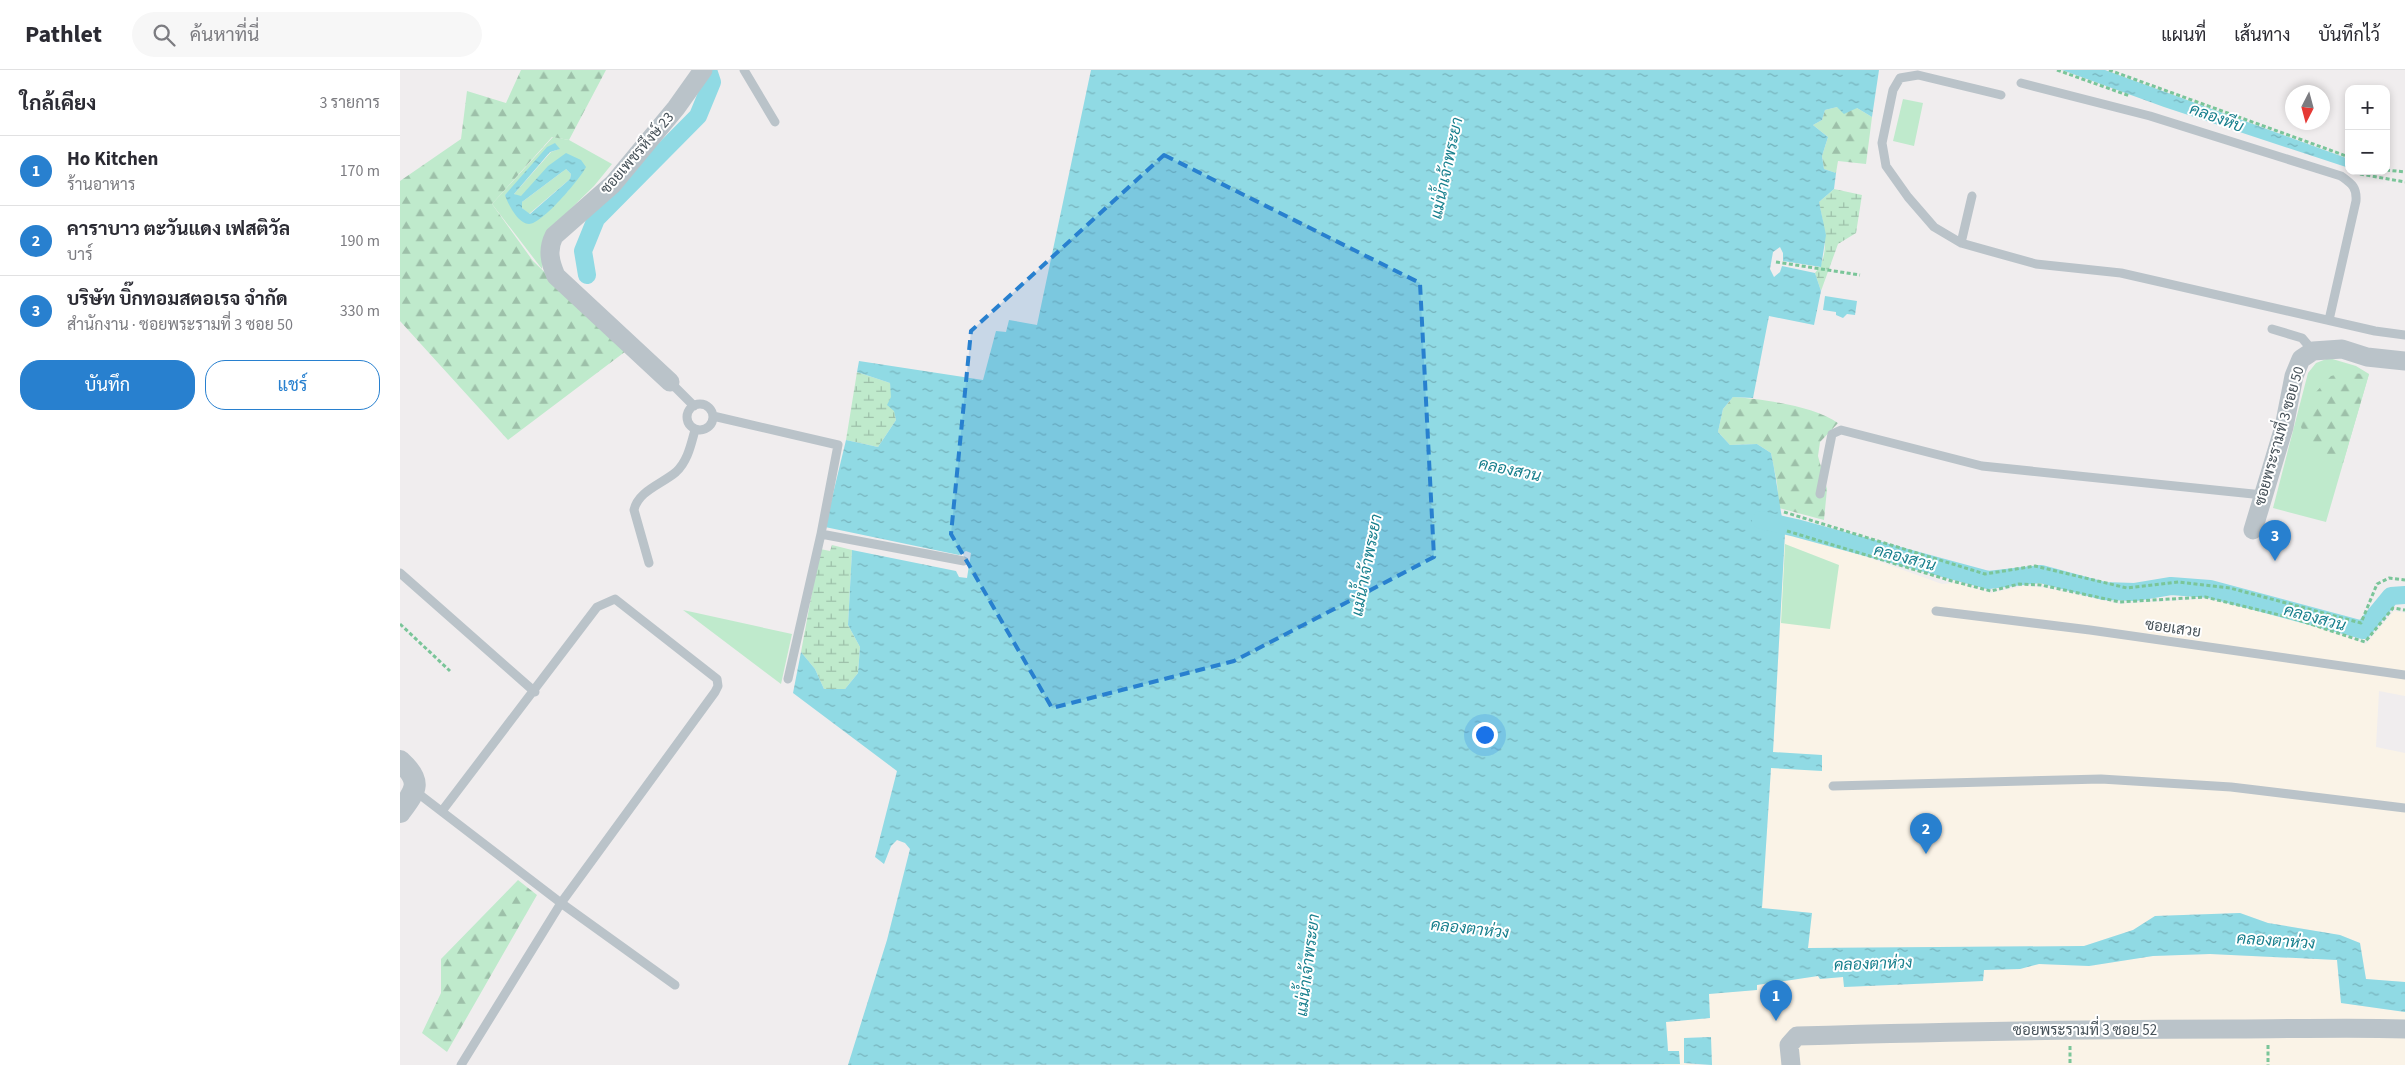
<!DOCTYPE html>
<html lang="th">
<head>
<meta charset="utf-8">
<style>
	:root { --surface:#fff; --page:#f7f7f7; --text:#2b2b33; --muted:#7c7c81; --line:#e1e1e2; --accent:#2880cf }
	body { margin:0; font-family:"Source Sans 3",Sarabun,sans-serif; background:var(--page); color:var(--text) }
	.controls { position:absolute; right:15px; top:15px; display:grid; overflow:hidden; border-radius:10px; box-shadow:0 2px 8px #0003 }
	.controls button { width:45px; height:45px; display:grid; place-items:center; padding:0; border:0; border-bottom:1px solid var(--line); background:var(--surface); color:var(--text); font:25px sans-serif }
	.compass { position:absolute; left:1885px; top:15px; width:45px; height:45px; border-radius:50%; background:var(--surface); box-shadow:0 2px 8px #0003; rotate:186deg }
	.you { position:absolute; left:1084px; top:664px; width:18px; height:18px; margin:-12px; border:4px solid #fff; border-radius:50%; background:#1a73e8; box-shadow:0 0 0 8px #1a73e833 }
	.badge { display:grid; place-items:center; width:32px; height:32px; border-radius:50%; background:var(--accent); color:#fff; font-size:16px; font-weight:700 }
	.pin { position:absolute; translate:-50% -41px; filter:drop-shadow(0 1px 2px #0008) }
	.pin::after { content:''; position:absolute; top:26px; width:18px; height:15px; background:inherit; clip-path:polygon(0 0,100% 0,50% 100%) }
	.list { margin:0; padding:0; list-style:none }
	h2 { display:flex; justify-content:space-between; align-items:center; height:65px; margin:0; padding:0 20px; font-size:21px }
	h2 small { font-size:16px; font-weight:400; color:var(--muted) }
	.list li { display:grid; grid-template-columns:32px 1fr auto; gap:15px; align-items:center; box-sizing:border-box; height:70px; padding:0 20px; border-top:1px solid var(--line) }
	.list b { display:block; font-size:19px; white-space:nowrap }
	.list p { margin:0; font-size:16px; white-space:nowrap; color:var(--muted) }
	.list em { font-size:16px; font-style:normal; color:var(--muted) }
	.actions { display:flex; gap:10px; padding:15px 20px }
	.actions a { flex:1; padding:11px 0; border:1px solid var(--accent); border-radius:20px; text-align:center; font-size:18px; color:var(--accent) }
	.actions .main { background:var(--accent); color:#fff }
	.icon { flex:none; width:28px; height:28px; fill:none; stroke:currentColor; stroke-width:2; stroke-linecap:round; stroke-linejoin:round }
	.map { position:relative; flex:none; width:2005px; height:995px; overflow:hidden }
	header { display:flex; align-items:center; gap:30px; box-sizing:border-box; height:70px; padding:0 25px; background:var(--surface); border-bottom:1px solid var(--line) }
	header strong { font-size:24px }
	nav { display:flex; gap:28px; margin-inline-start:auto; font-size:18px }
	.search { width:350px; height:45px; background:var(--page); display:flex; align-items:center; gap:12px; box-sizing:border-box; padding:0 18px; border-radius:28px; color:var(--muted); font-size:19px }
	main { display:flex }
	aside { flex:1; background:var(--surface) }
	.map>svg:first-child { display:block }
	.commercial { fill:#faf3e7 }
	.green { fill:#bfeacc; fill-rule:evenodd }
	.forest { fill:url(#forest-firs) }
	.wetland { fill:url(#wetland-marsh) }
	.water { fill:url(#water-ripples); fill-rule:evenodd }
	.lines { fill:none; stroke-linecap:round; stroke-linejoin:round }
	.canal { stroke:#90dae4; stroke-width:18 }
	.path { stroke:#7ac599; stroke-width:3; stroke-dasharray:4 2.5; stroke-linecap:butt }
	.service { stroke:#bac3c9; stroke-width:9 }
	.minor { stroke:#bac3c9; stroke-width:19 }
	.tertiary { stroke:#bac3c9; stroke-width:22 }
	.marked { fill:#2880cf; fill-opacity:0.2; stroke:#2880cf; stroke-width:4; stroke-dasharray:10 6; stroke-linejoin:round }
	.labels { text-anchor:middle; stroke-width:4; stroke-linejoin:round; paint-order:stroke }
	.street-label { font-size:15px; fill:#475259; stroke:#fff }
	.water-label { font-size:16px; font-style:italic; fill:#177f8d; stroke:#fff }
</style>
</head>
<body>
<header>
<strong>Pathlet</strong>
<div class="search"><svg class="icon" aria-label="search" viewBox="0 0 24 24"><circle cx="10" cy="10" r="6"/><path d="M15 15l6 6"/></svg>ค้นหาที่นี่</div>
<nav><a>แผนที่</a><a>เส้นทาง</a><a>บันทึกไว้</a></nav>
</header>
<main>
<aside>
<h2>ใกล้เคียง<small>3 รายการ</small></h2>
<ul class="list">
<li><span class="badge">1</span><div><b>Ho Kitchen</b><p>ร้านอาหาร</p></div><em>170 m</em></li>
<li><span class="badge">2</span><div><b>คาราบาว ตะวันแดง เฟสติวัล</b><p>บาร์</p></div><em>190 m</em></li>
<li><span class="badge">3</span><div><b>บริษัท บิ๊กทอมสตอเรจ จำกัด</b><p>สำนักงาน · ซอยพระรามที่ 3 ซอย 50</p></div><em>330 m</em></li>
</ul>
<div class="actions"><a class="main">บันทึก</a><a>แชร์</a></div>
</aside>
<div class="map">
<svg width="2005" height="995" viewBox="0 0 2005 995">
	<defs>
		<pattern id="forest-firs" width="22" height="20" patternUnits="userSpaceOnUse" patternTransform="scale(1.25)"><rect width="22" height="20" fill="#bfeacc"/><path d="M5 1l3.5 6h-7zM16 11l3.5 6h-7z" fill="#9dc0a9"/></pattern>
		<pattern id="wetland-marsh" width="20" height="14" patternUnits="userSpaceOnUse" patternTransform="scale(1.25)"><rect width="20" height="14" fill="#bfeacc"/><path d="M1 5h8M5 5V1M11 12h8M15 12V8" fill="none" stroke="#9dc0a9"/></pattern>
		<pattern id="water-ripples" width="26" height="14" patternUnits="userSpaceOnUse" patternTransform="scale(1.25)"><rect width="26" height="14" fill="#90dae4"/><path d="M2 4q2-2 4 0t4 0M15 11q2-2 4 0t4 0" fill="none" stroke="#77b3bc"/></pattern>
	</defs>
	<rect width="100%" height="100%" fill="#f0edee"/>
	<path class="commercial" d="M1385,463L1467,487L1542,514L1555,513L1591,523L1624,516L1646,518L1719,534L1805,529L1892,548L1966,574L1994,541L2005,543V626L1979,621L1976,677L2005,683V912L1966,909L1960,873L1940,865L1868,853L1840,843L1755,846L1733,860L1684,876L1408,878L1411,843L1362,838L1371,697L1422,700V685L1373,683Z
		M1810,884L1937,890L1941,933L2005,942V995H1312L1310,967L1284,968V993L1297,995H1259V993H1280L1268,981L1266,952L1310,948L1308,924L1356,920L1357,915L1418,906L1420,909L1443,907L1445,917L1583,911L1584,900L1620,899L1639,894L1689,896L1753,886Z"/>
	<path class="green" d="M1503,29L1523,33L1514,76L1493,71Z
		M153,67L169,70L212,94L194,116L147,162L142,199L92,134ZM155,74L159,79L151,82L114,124L120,127L181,90L168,121L123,151L105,125Z
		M166,99L171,104L170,109L129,144L122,138V132Z
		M1929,288L1956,296L1969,304L1926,452L1873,438L1908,303L1916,293Z
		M1385,474L1439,495L1430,559L1381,553Z
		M283,540L392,564L381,614Z"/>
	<path class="forest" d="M121,0H206L169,70L152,67L92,134L133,191L226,281L108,370L0,251V111L61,69L67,21L106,33Z
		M1437,37L1457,38L1472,47L1466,94L1438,91L1436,103L1424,99L1422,86L1428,67L1413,55L1422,50L1425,40Z
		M1943,303L1969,304L1943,393L1926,391L1908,374L1901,357L1904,343L1915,323L1931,306Z
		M1333,327C1362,329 1414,336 1438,353L1420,372L1418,386L1427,419L1424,450L1379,438L1377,413L1371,383L1357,374L1330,375L1318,362L1323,339Z
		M118,810L137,825L47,982L22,963L41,923V889Z"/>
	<path class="wetland" d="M1434,119L1462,125L1456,163L1438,174L1421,221L1415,203C1432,185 1423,153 1419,132Z
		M457,302L490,313L496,350L478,377L446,370Z
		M432,475L452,480L448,555L460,577L458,603L445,619H424L415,599L401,582L420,479L430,481Z"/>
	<path class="water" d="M691,0H1479L1472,47L1457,38L1444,44L1437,37L1425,40L1422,50L1413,55L1428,67L1422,86L1424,99L1436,103L1434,119L1419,132L1426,165L1421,197L1383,191V183L1380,177L1373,182L1370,199L1374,207L1380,202L1382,196L1415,203L1421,221L1414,255L1369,246L1353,328L1333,327L1323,339L1318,362L1330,375L1357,374L1371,383C1377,410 1379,436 1385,463L1373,682L1422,685V701L1371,698L1362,838L1412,843L1408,878L1684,876L1733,860L1755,846L1840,843L1868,853L1940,865L1960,873L1966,909L2005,912V942L1941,933L1937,890L1810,884L1753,886L1689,896L1639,894L1620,899L1584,900L1583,911L1444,917L1443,907L1420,909L1418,906L1357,915V920L1309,924L1310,948L1266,952L1268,981H1279L1280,994L448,995L487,870L510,779L505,773L497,770L491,776L484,794L475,787L497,701L393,623L401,582L415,599L424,619H445L458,603L460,577L448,555L452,480L556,501L559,507L567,508L571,483L566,481L559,485L425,457L446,370L478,377L496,350L494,341L487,335L491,327L490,313L457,302L459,291L583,310L596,261L606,262L609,250L637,255Z
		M1662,0H1705L1949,89V98L1764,37Z
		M155,73L160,79L150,82L114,124L121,126L148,96L166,83L181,90L186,97C180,109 142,154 129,154C118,154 108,134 105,125L147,77ZM166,99L171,104L170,109L130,144L122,138V132Z
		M1425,226L1457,231L1455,245L1447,244L1443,248L1436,245V242L1423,240Z
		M1311,967L1312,995L1284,993V968Z"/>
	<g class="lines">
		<path class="canal" d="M187,205L183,181L196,149L298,46L312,12L308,0
			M1361,450L1396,458L1588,510L1641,504L1704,521L1735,522L1771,516L1810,519L1963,560L1991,526L2005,525"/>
		<path class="path" d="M1657,0L1730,26
			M1709,0L1949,87
			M1986,100L2005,102
			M1960,104L2005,112
			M1376,192L1460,205
			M1384,442L1585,504L1635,496L1727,518L1779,512L1830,518L1961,553L1977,514L1989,508L2005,510
			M1387,461L1552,511L1591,521L1619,514L1641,515L1720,532L1805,527L1892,548L1965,572L1993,538L2005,540
			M0,554L50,601
			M1868,975V995
			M1670,976V995"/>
		<path class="service" d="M344,0L375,52
			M1621,13L1750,46L1941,106C1952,114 1957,117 1956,131L1929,250
			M1601,25L1518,5L1500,8L1493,20L1482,73L1486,96L1508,127L1534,157L1561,173L1636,194L1721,203L1975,261L2005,265
			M1561,173L1572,126
			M1872,259L1902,268L1913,281
			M270,312L294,336
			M287 347a13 13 0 1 1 26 0a13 13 0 1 1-26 0Z
			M313,346L438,375L421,464L564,491
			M1420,424L1432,364L1441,360L1582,396L1863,425
			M249,493L234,440C238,421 262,414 276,402C288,391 291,374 295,360
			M0,503L135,622
			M1536,541L1690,560L2005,605
			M388,609L421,464
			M1433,716L1701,709L1831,717L2005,738
			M15,721L161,833L275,915
			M42,741L197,537L215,529L317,609L318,616L315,622L161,833L61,995"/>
		<path class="minor" d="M270,312L156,206C150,192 147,180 154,166L213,114L276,38L303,0
			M1853,460L1884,357L1894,306L1901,289L1913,281L1942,279L1967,287L2005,291
			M1391,995L1389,975L1397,966C1543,962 1689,959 1835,959C1892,959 1948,957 2005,959"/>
		<path class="tertiary" d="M0,691C23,712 16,720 0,742"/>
	</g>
	<path class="marked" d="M764,85L1020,213L1034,487L834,591L652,638L551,464L571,261Z"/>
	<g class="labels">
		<g class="street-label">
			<text transform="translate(237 83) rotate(-49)" y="5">ซอยเพชรหึงษ์ 23</text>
			<text transform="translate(1879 366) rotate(-74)" y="5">ซอยพระรามที่ 3 ซอย 50</text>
			<text transform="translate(1773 558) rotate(8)" y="5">ซอยเสวย</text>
			<text x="1685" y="965">ซอยพระรามที่ 3 ซอย 52</text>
		</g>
		<g class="water-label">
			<text transform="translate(1817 47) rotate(20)" y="6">คลองหีบ</text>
			<text transform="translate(1046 98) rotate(-78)" y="6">แม่น้ำเจ้าพระยา</text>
			<text transform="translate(1110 399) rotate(12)" y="6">คลองสวน</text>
			<text transform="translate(1505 487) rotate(15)" y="6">คลองสวน</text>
			<text transform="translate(966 495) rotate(-79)" y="6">แม่น้ำเจ้าพระยา</text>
			<text transform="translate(1915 547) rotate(15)" y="6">คลองสวน</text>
			<text transform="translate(1070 858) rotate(6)" y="6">คลองตาห่วง</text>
			<text transform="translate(1876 870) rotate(4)" y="6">คลองตาห่วง</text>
			<text transform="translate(1473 893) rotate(-2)" y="6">คลองตาห่วง</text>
			<text transform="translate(907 895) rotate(-83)" y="6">แม่น้ำเจ้าพระยา</text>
		</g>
	</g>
</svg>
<div class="controls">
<button>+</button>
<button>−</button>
</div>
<svg class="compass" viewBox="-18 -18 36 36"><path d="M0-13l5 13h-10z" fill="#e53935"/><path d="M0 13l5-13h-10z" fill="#7c7c81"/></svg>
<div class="you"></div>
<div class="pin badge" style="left:1376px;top:951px">1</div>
<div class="pin badge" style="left:1526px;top:784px">2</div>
<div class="pin badge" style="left:1875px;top:491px">3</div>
</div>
</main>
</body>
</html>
